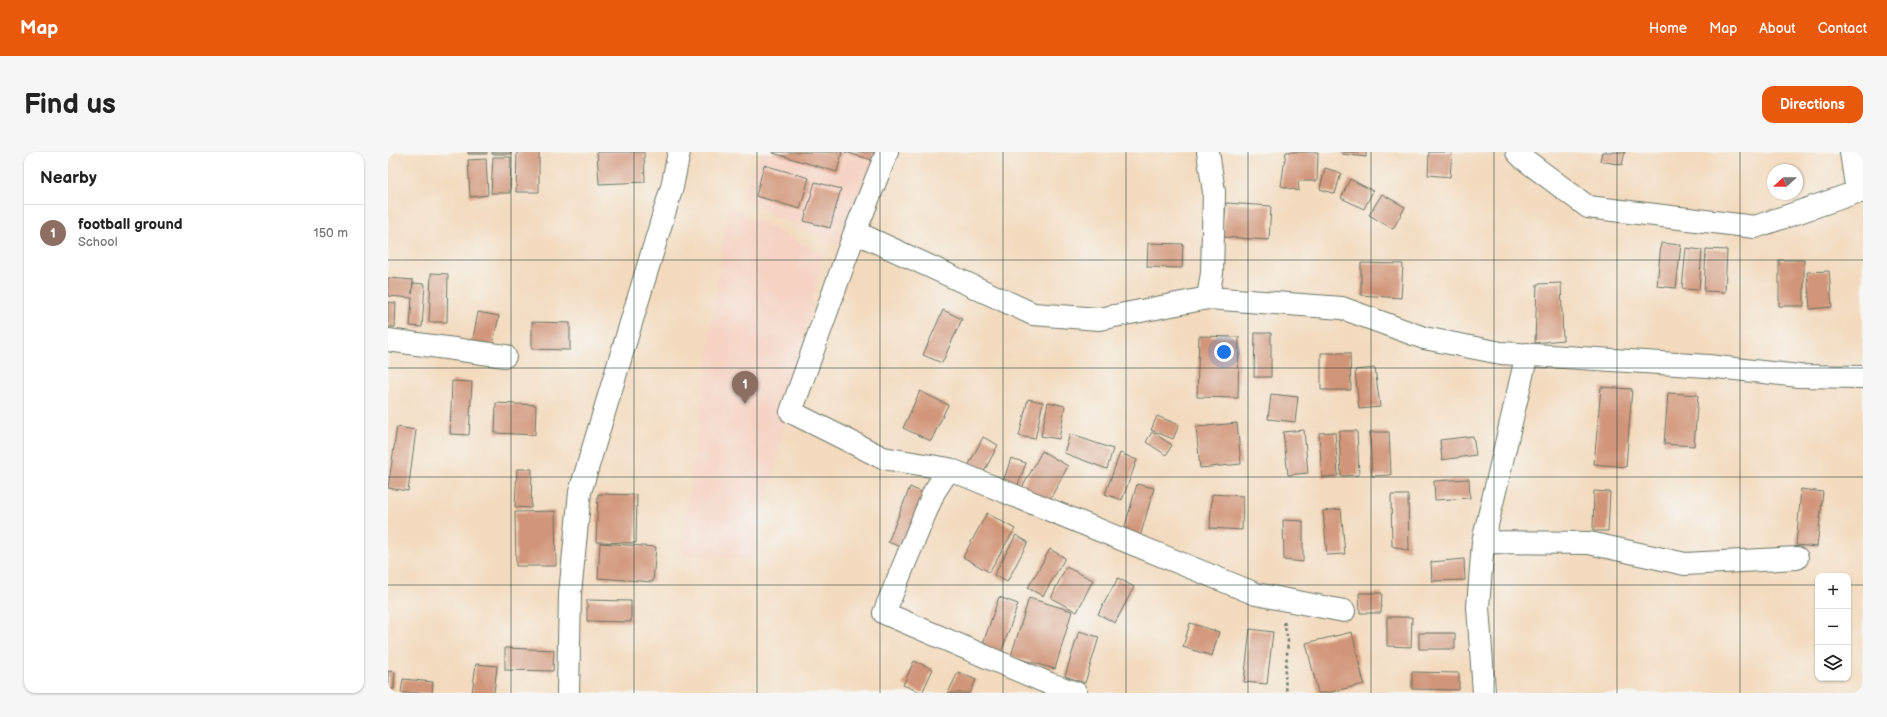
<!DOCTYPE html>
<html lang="en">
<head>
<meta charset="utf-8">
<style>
	:root { --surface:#fff; --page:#f6f6f6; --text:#222; --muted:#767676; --line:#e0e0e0; --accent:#ea580c }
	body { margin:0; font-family:"Balsamiq Sans",sans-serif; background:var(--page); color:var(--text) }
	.controls { position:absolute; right:12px; bottom:12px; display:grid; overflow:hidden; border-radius:8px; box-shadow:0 1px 3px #0004 }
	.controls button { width:36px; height:36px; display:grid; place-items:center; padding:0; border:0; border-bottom:1px solid var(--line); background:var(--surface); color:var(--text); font:20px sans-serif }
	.compass { position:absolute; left:1379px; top:12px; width:36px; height:36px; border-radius:50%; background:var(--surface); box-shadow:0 1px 3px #0004; rotate:249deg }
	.you { position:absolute; left:836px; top:200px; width:14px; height:14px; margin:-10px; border:3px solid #fff; border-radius:50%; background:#1a73e8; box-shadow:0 0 0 6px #1a73e833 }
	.badge { display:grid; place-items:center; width:26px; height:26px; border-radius:50%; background:var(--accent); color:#fff; font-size:13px; font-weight:700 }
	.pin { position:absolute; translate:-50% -33px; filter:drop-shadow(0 1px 2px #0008) }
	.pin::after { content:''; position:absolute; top:21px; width:14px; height:12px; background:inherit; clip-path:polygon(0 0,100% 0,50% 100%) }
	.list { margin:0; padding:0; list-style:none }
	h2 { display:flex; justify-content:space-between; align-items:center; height:52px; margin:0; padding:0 16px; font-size:17px }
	h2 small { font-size:13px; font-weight:400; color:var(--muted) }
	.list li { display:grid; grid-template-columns:26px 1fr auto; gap:12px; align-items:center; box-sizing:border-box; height:56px; padding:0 16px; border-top:1px solid var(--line) }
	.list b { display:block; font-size:15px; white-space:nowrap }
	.list p { margin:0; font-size:13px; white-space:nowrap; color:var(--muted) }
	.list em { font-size:13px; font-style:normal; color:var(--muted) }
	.icon { flex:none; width:22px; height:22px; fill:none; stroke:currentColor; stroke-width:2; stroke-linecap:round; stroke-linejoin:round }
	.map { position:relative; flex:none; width:1475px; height:541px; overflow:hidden; border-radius:12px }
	header { display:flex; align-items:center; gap:24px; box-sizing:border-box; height:56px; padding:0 20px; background:var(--accent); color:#fff }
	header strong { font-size:19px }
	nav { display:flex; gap:22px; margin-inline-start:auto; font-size:14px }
	.intro { display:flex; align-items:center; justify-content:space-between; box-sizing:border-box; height:96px; padding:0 24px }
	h1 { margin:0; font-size:28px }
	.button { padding:10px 18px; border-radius:12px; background:var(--accent); color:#fff; font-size:14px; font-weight:700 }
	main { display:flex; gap:24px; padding:0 24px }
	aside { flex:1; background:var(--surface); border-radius:12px; box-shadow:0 1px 3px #0004 }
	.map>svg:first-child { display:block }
	.built { fill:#f5d2c2 }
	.building { fill:#d19579 }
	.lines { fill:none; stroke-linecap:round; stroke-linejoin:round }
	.minor-casing { stroke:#697464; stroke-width:24 }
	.path { stroke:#697464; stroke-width:2.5; stroke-dasharray:3 3; stroke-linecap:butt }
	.minor { stroke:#fff; stroke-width:22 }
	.grid { fill:none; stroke:#1f3d34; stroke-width:1; stroke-opacity:0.55 }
</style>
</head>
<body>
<header>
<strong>Map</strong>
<nav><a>Home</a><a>Map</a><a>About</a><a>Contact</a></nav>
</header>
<div class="intro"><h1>Find us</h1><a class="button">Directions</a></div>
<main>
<aside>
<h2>Nearby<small></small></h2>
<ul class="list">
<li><span class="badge" style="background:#8d6e63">1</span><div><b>football ground</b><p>School</p></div><em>150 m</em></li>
</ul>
</aside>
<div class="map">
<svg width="1475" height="541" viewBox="0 0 1475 541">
	<rect width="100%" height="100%" fill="#f6f6f2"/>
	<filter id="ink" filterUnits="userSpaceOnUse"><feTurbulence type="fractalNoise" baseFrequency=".025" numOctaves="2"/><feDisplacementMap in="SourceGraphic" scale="8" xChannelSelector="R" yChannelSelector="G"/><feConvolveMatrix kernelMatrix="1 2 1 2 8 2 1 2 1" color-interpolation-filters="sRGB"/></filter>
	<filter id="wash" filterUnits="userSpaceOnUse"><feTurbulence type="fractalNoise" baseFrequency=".012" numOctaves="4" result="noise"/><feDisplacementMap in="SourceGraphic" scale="16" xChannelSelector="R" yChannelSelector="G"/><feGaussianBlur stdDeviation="0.9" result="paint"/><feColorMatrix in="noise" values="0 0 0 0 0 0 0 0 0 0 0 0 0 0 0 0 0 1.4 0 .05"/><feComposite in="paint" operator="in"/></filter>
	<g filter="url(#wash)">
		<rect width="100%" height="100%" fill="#f3dabe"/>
		<path class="built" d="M374,0H491L452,94L352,47Z
			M340,54L435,102L366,408L293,403Z"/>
		<g id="blocks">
			<path class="building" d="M80,0H99V2H80Z
				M104,0H123V2H104Z
				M129,0H151V40H128Z
				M209,0H256L257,30L211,32Z
				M385,0H454L449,20L385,1Z
				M457,0H486L484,8Z
				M898,0H930L929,29H910L911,39L893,34Z
				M954,0H978V5L954,2Z
				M1041,0H1064L1062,25L1040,23Z
				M1214,0H1237L1234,13L1212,9Z
				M105,5H123L122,41H103Z
				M98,7L100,43L82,45L80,8Z
				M376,13L421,26L412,57L368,44Z
				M937,16L953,21L947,42L932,37Z
				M962,27L985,39L976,57L953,46Z
				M427,30L453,37L442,76L416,69Z
				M994,42L1017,55L1005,77L981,63Z
				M838,51L883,54L881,88L835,85Z
				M760,91L795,92L794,116L759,115Z
				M1273,91L1293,93L1288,136L1269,134Z
				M1298,96L1314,98L1311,138L1294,137Z
				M1318,97L1339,98L1337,140L1316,139Z
				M1391,108H1416V154H1391Z
				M973,111L1015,112L1013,146L973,143Z
				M1441,119L1444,155L1422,157L1419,120Z
				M43,121L60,122L59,170H41Z
				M0,126L25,128L24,142L25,131L37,132L34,175L22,174L24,146L0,144Z
				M1173,131L1175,188L1147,191L1149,132Z
				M0,150L8,151L7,175H0Z
				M555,158L574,167L554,211L535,203Z
				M90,160L111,164L104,196L84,192Z
				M144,170L182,171V198L144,197Z
				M867,181H883V225H866Z
				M811,184L851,185L850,246L809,245Z
				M933,201H962L963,238H933Z
				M987,216L992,255L971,257L967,218Z
				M64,229L84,230L81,283L62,282Z
				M1213,235L1244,237L1238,315L1206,312Z
				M532,239L560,253L543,289L515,276Z
				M1280,241L1310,243L1306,294L1276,292Z
				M883,242L910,245L907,270L880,267Z
				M640,247L655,250L647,287L631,284Z
				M660,250L677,254L671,287L653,284Z
				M108,251L148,253L147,283L107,281Z
				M769,264L791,273L785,287L763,278Z
				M849,271L853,312L812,316L808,275Z
				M9,275L28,278L20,339L0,336Z
				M916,278L920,321L900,323L895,280Z
				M951,279H969L971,323L953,324Z
				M764,280L784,293L778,303L758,290Z
				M947,280L950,324L934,325L931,281Z
				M982,280H1001L1003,323L984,324Z
				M682,282L725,297L719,317L676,301Z
				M1085,284L1088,303L1054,308L1052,288Z
				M595,285L610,293L592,327L577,320Z
				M654,299L680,314L660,351L634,336Z
				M732,301L749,308L734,348L717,342Z
				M623,306L638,311L628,338L614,333Z
				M129,317H144L143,356L127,355Z
				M1081,327L1082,346L1047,348L1046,329Z
				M749,332L766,336L752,385L735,381Z
				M522,335L540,343L518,397L500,390Z
				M1413,337L1435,340L1429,395L1408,393Z
				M1206,339L1222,340L1220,379H1205Z
				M210,342L249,343L248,391L208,390Z
				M824,342L855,344L854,378L822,376Z
				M1003,343H1020L1021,399L1004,394Z
				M953,357L957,402L939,403L935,359Z
				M167,359L168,414H128L127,360Z
				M599,361L627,377L601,420L575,405Z
				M895,368L915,369V410L896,408Z
				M628,383L640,390L619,430L606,423Z
				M212,391L268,395L265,430L210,426Z
				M662,397L677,406L655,444L640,436Z
				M1076,407L1077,428L1044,429L1043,410Z
				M678,415L705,428L689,460L663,446Z
				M730,426L746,435L727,471L710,462Z
				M971,441H994L993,461H972Z
				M611,445L630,452L612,504L593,497Z
				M641,446L684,459L667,517L623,504Z
				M199,448L243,449V470L199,469Z
				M999,465H1024L1023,495L999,494Z
				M802,471L831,480L824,504L795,495Z
				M862,477L885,480L879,532L856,530Z
				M691,479L711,485L697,531L677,524Z
				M964,480L976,532L939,541H930L918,491Z
				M1031,481H1067V497H1031Z
				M117,496L166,498L165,519L117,518Z
				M526,509L545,517L534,541L515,533Z
				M88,512L109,514L106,541H84Z
				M0,519L7,520L6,537H0Z
				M570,520L588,528L582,541H560Z
				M1024,520L1071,521V538L1024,537Z
				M15,527L45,530L44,541H13Z"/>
		</g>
	</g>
	<g filter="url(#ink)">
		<use href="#blocks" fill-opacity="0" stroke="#697464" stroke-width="1"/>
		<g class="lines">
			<defs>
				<path id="minor" d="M499,0L467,80L403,260L495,306L561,317L868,442L956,459
					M820,0L826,40L824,121L820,146L954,156L1036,186L1113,201L1320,214L1411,224L1475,225
					M1129,0L1136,7L1200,55L1367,75L1469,40H1475
					M1463,0L1469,40
					M467,80L645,162L711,167L820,146
					M0,188L117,204
					M561,317L546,340L496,461L662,532L688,541
					M1095,390L1201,391L1297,412L1409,406
					M180,541L182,442L192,340L284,35L291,0
					M1096,541L1090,455L1095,390L1139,202"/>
			</defs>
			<use href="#minor" class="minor-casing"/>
			<path class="path" d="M896,470L900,489L897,528L899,541"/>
			<use href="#minor" class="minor"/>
		</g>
	</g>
	<path class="grid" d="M123,0V541M246,0V541M369,0V541M492,0V541M615,0V541M738,0V541M860,0V541M983,0V541M1106,0V541M1229,0V541M1352,0V541M0,108H1475M0,216H1475M0,325H1475M0,433H1430M1460,433H1475"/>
</svg>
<div class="controls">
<button>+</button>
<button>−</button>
<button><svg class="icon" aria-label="layers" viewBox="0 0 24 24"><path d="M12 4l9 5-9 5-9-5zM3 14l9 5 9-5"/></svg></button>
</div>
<svg class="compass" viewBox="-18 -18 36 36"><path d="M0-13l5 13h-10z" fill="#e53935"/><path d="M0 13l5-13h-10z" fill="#767676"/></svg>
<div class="you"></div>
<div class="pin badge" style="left:357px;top:252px;background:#8d6e63">1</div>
</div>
</main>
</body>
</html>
